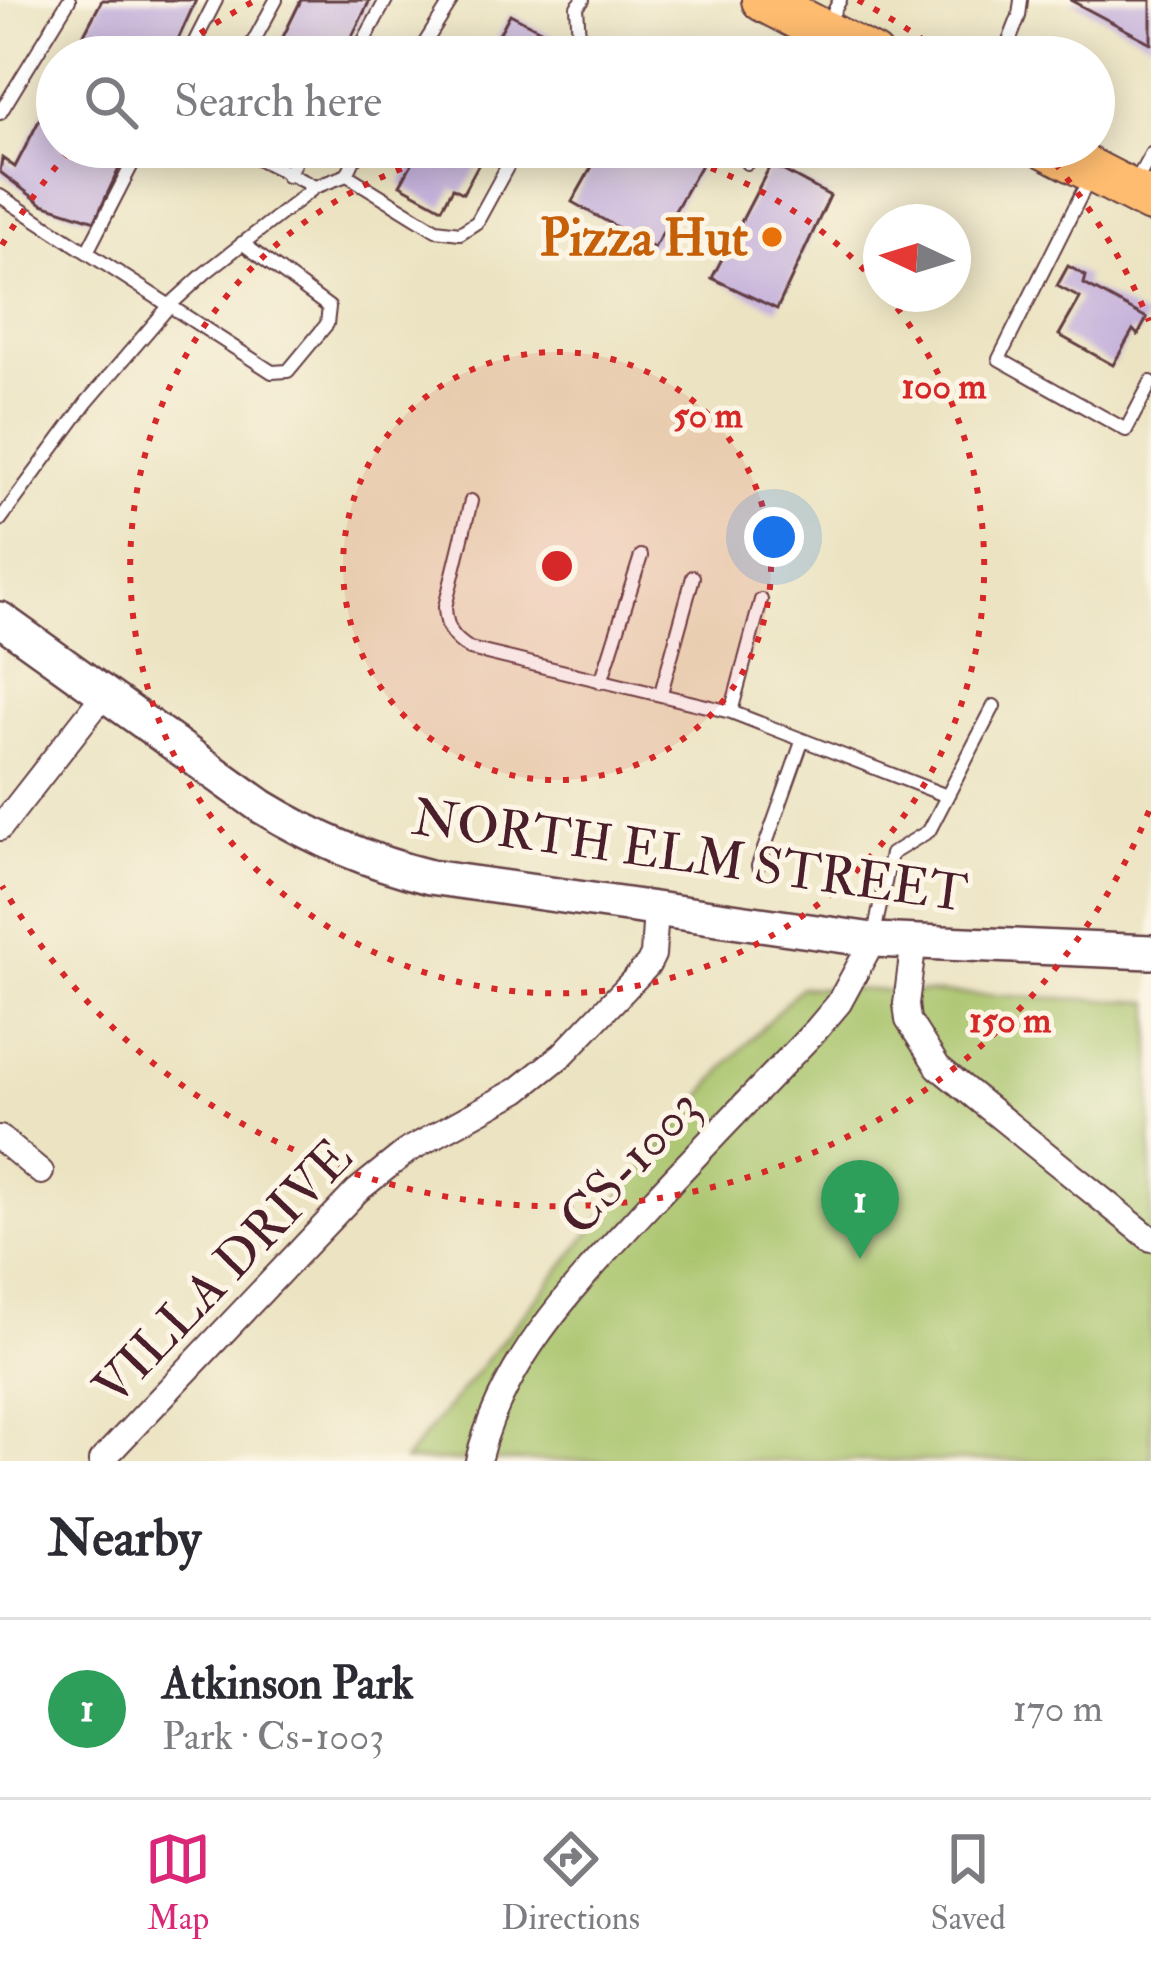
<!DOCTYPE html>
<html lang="en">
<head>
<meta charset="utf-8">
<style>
	:root { --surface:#fff; --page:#f2f2f3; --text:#2b2b33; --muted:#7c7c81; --line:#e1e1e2; --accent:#db2777 }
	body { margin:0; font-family:"IM FELL Double Pica",serif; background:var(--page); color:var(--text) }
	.compass { position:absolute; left:863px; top:204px; width:108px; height:108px; border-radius:50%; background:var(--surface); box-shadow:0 6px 30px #0003; rotate:274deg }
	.you { position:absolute; left:774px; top:537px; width:42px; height:42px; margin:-30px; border:9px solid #fff; border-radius:50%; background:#1a73e8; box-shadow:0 0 0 18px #1a73e833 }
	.badge { display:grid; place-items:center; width:78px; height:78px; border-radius:50%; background:var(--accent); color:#fff; font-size:39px; font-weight:700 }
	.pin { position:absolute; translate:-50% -99px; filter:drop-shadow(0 3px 6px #0008) }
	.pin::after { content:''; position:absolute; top:63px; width:42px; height:36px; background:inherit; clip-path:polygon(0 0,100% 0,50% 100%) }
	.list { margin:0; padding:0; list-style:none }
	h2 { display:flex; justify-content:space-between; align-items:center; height:156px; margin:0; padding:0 48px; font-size:51px }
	h2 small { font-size:39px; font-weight:400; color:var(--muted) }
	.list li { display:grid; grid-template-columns:78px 1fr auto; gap:36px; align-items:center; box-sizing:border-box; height:180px; padding:0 48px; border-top:3px solid var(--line) }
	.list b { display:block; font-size:45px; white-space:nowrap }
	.list p { margin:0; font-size:39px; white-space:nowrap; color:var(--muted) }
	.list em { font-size:39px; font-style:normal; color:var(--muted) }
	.icon { flex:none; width:66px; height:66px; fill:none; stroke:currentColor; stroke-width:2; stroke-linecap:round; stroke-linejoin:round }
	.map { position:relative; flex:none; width:1151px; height:1461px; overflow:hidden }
	.search { position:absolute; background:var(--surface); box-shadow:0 6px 30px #0003; left:36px; right:36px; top:36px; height:132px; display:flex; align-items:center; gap:30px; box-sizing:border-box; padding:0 42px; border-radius:66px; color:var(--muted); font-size:45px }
	.sheet { height:336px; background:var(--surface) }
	nav { display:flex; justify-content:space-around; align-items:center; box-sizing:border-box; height:168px; border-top:3px solid var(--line); background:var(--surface); font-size:33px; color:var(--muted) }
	nav a { display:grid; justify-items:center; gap:6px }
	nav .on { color:var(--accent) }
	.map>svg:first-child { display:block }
	.green { fill:#a6c268; stroke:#78704a; stroke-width:3 }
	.building { fill:#c5b1db }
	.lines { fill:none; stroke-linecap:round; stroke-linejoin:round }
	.service-casing { stroke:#623c42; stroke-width:16 }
	.minor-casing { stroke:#623c42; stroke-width:28 }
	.tertiary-casing { stroke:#623c42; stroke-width:38 }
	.trunk-casing { stroke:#623c42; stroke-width:46 }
	.service { stroke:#fff; stroke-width:12 }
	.minor { stroke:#fff; stroke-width:24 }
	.tertiary { stroke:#fff; stroke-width:33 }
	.trunk { stroke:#febc70; stroke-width:42 }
	.ring { fill:none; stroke:#d62828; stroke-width:6; stroke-dasharray:6 12 }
	.food-dot { fill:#e8710a; stroke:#fcf5e5; stroke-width:4.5 }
	.labels { text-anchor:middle; stroke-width:10; stroke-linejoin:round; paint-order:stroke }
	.food-label { font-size:51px; font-weight:bold; fill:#c56008; stroke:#fcf5e5; text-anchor:end }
	.street-label { font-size:51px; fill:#4a1f2b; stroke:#fcf5e5 }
	.centre { fill:#d62828; stroke:#fcf5e5; stroke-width:6 }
	.ring-label { font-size:36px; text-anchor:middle; font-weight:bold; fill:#d62828; stroke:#fcf5e5; stroke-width:10; stroke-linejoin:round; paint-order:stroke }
</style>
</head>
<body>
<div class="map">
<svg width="1151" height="1461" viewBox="0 0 1151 1461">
	<rect width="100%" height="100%" fill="#fcf5e5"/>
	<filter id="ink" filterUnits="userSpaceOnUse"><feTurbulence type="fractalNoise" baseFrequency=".00833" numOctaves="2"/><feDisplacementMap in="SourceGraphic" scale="24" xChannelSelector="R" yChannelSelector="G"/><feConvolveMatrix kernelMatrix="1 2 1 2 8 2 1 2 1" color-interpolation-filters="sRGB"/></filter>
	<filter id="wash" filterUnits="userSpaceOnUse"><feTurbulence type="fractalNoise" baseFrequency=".004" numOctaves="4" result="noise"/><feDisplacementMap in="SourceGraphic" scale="48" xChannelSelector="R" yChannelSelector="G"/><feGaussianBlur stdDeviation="2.7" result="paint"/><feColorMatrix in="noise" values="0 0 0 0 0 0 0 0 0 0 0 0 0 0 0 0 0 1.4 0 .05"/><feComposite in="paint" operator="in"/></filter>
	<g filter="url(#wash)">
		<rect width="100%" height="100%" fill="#ebe3c1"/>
		<path class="green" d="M801,987L1151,1002V1461H404L729,1062Z"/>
		<g id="blocks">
			<path class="building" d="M102,0H196L170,57H72Z
				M301,0H370L342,57H319L282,39Z
				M1070,0H1151V43Z
				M510,14L567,44L560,57H469L475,46L489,53Z
				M57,86V147H129L95,221L42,204L0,172L2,158L15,167Z
				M421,147H488L463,193L453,188L442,208L400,185Z
				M603,147H711L654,248L572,202Z
				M771,164L830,196L777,309L712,278Z
				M1068,266L1086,276L1084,284L1147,318L1138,335L1133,330L1113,365L1059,335L1080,298L1057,286Z"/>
		</g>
	</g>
	<g filter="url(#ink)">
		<use href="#blocks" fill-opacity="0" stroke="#623c42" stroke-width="3"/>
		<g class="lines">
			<defs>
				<path id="service" d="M187,57L216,0
					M245,57L276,0
					M355,57L386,0
					M416,57L452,0
					M568,57L579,38L577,7L583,0
					M809,57L840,0
					M1003,57L1019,16L1021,0
					M0,113L69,0
					M235,147L315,187
					M747,163L756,147
					M347,175L436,230L460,233L477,222L518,147
					M287,176L303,147
					M1089,179L999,359L1126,430L1151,382
					M1134,185L1151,154
					M0,196L272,372L288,371L327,324L329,307L242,243
					M88,250L141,147
					M471,501L445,607C446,628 452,638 470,649L731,712L947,796
					M0,520L87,402L171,304L205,273L315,187L347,175L360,147
					M601,682L641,556
					M661,693L693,577
					M731,712L761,600
					M758,866L802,742
					M873,939L891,854L929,831L994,706"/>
				<path id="minor" d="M0,828L103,696
					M914,940L906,1004L908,1020L938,1067L1151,1239
					M0,1138L41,1172
					M101,1461L357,1191L407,1151L518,1090L563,1054L648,965L653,955L656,909
					M478,1461C502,1358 581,1279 651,1203C705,1145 761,1087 817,1029L839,1003L873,940"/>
				<path id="tertiary" d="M0,619L261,806C315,839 369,862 430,877L873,940L1151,952"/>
				<path id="trunk" d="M763,0L873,57
					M1046,147L1151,201"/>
			</defs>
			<use href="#service" class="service-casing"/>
			<use href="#minor" class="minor-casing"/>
			<use href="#tertiary" class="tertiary-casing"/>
			<use href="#trunk" class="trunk-casing"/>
			<use href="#service" class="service"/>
			<use href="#minor" class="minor"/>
			<use href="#tertiary" class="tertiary"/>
			<use href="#trunk" class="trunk"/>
		</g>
	</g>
	<circle cx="557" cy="566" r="214" fill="#d62828" fill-opacity=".12"/>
	<g class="ring">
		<circle cx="557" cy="566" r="214"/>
		<path d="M642 148A427 427 0 0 1 879 286M886 294A427 427 0 1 1 472 148"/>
		<path d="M1149 811A641 641 0 0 1 2 886M2 245A641 641 0 0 1 70 150M171 54A641 641 0 0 1 256 0M858 0A641 641 0 0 1 943 54M1044 150A641 641 0 0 1 1149 321"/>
	</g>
	<circle class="food-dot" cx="772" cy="237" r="12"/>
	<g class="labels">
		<g class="food-label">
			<text x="748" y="255">Pizza Hut</text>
		</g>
		<g class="street-label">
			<text transform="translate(690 854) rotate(8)" y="18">NORTH ELM STREET</text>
			<text transform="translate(629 1161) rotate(-47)" y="18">CS-1003</text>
			<text transform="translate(222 1271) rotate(-46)" y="18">VILLA DRIVE</text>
		</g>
	</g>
	<circle cx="557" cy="566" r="18" class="centre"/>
	<g class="ring-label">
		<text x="944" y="398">100 m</text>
		<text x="708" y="427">50 m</text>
		<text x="1010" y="1032">150 m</text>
	</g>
</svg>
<svg class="compass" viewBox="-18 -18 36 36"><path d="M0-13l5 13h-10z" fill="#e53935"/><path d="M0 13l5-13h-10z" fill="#7c7c81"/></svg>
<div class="you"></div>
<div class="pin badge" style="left:860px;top:1259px;background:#2e9e5b">1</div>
<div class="search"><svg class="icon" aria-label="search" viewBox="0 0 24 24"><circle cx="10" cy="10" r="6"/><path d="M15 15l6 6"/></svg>Search here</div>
</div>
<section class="sheet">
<h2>Nearby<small></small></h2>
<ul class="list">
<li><span class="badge" style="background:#2e9e5b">1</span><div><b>Atkinson Park</b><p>Park · Cs-1003</p></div><em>170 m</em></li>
</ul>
</section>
<nav>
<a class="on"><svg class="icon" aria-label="map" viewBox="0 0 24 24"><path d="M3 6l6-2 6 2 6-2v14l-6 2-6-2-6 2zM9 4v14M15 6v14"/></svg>Map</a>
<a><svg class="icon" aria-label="directions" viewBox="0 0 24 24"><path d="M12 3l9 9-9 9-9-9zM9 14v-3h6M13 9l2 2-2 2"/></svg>Directions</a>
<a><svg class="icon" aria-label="saved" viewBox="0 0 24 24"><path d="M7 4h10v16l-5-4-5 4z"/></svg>Saved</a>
</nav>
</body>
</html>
